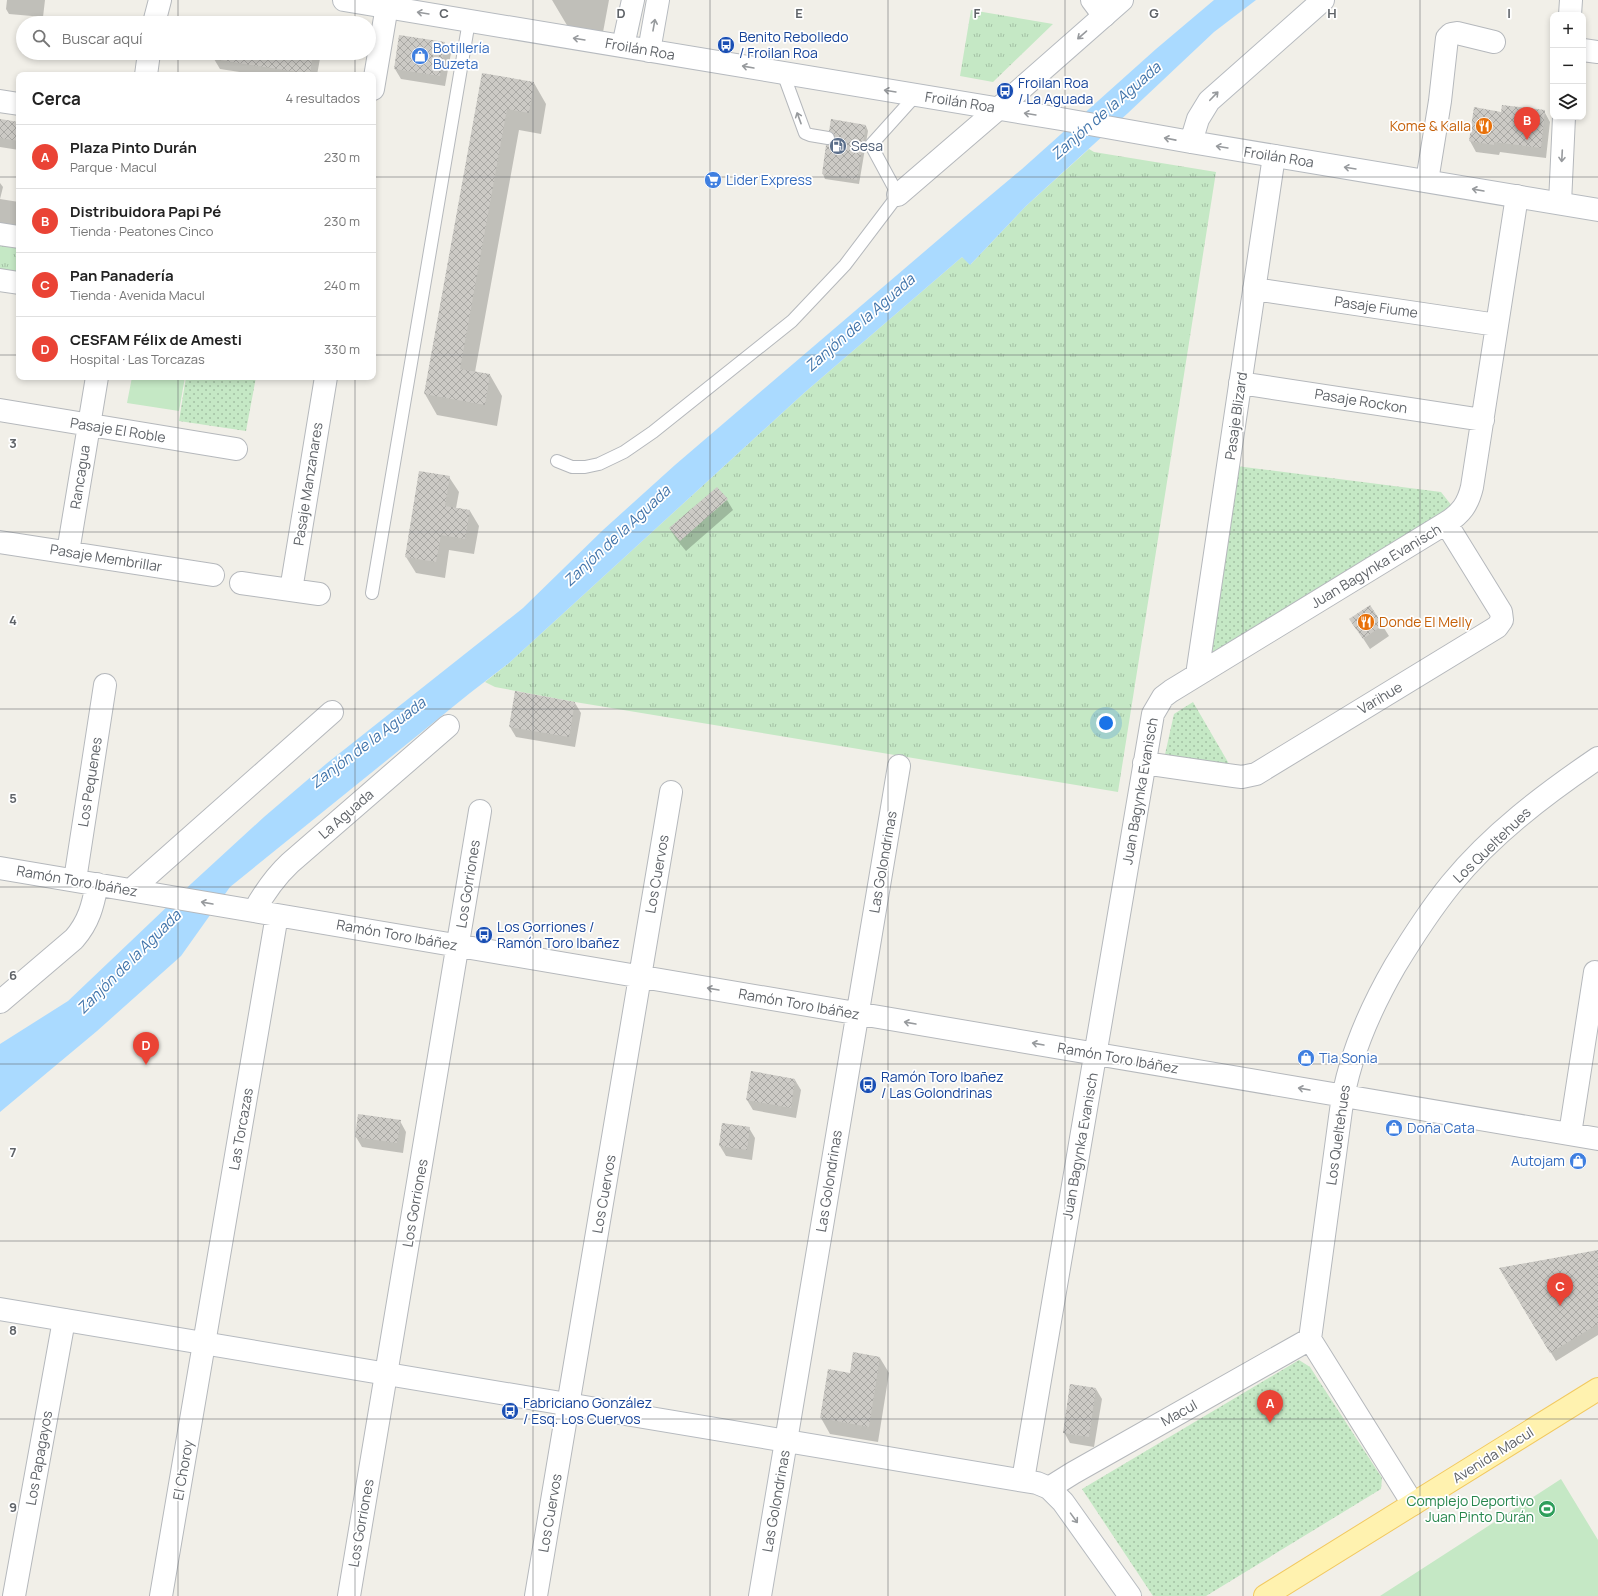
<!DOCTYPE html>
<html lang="es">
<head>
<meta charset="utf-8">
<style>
	:root { --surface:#fff; --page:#f6f6f6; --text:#222; --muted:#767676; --line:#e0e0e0; --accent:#ea4335 }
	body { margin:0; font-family:Manrope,sans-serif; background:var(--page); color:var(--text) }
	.controls { position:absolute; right:12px; top:12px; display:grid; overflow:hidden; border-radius:8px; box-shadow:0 2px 6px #0003 }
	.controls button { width:36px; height:36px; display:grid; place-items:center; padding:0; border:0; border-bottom:1px solid var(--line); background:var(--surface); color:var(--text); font:20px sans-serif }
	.you { position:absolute; left:1106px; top:723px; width:14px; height:14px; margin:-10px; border:3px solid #fff; border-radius:50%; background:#1a73e8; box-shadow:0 0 0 6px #1a73e833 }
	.badge { display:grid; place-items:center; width:26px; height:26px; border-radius:50%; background:var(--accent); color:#fff; font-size:13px; font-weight:700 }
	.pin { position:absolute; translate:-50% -33px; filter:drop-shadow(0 1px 2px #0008) }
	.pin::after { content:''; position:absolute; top:21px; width:14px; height:12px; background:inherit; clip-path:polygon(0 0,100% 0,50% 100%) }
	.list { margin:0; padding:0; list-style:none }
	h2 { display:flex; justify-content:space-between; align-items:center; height:52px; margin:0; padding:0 16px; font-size:17px }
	h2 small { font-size:13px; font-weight:400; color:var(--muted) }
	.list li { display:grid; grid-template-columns:26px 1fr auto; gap:12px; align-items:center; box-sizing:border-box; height:64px; padding:0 16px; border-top:1px solid var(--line) }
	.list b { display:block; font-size:15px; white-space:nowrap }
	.list p { margin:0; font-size:13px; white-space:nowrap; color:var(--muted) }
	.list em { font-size:13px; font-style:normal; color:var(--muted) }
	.icon { flex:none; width:22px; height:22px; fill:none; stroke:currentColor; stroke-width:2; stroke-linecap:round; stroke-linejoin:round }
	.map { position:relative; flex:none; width:1598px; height:1596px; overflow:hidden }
	.search { position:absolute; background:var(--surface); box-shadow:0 2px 6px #0003; left:16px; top:16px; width:360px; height:44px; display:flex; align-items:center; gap:10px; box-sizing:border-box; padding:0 14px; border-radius:22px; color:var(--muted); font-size:15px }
	.panel { position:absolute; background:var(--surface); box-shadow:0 2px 6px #0003; left:16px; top:72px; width:360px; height:308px; border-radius:8px }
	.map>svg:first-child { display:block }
	.grass { fill:url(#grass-tufts) }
	.park { fill:url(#park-dots) }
	.pitch { fill:#c5e8c5 }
	.water { fill:#aadaff }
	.shadow { fill:#0003 }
	.building { fill:url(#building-cross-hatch) }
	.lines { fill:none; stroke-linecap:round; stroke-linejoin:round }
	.lane-casing { stroke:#b5b8bc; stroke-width:14 }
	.street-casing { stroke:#b5b8bc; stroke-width:24 }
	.secondary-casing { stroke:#b6babf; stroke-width:24 }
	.primary-casing { stroke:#f2c960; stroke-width:24 }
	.lane { stroke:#fff; stroke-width:12 }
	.street { stroke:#fff; stroke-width:22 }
	.secondary { stroke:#fff; stroke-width:22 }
	.primary { stroke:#fff2af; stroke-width:22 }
	.oneway { stroke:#979a9d }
	.grid { fill:none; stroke:#5f6368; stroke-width:1; stroke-opacity:0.55 }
	.labels { text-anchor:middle; stroke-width:3.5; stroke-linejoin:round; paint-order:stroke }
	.transit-label { font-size:14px; fill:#164399; stroke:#fff; text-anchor:start }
	.shop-label { font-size:14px; fill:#366cbe; stroke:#fff; text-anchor:start }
	.street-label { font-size:14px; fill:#5f6368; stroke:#fff }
	.food-label { font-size:14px; fill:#c56008; stroke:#fff; text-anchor:end }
	.service-label { font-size:14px; fill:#4e5e75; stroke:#fff; text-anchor:start }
	.leisure-label { font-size:14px; fill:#27864d; stroke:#fff; text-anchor:end }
	.water-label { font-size:15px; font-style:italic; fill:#4174aa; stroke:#fff }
	.grid-label { font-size:13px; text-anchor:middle; font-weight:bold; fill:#5f6368; stroke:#fff; stroke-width:3.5; stroke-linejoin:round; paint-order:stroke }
</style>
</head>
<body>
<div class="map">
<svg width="1598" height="1596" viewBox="0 0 1598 1596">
	<defs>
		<pattern id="grass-tufts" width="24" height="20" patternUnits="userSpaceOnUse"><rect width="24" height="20" fill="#c5e8c5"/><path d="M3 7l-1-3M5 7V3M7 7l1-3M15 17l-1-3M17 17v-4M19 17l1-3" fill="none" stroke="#a3c0a4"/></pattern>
		<pattern id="park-dots" width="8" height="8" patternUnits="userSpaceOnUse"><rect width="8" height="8" fill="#c5e8c5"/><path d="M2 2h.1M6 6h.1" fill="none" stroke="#a3c0a4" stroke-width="1.8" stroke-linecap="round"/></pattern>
		<pattern id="building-cross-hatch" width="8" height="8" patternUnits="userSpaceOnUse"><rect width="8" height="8" fill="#cccac5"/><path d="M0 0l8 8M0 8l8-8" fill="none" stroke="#a9a8a4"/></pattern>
	</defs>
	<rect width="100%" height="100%" fill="#f1efe8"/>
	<path class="grass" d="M971,10L1053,24L993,82L960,76Z
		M1089,149L1094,152L1216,172L1118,792L575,702L495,687L485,682L509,663L804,393L962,257L971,264L1026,206Z
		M0,242L19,245V275L0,272Z"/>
	<path class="park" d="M186,377H256L246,431L179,421Z
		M1236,466L1441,492L1452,506L1205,657Z
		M1193,702L1232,769L1164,759L1174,714Z
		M1299,1360L1310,1367L1382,1478L1381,1489L1206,1596H1153L1082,1489Z"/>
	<path class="pitch" d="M132,377H185L179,411L127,403Z
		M1561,1479L1598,1540V1596H1380Z"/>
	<path class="water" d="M1214,0H1256L1214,32L1128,113L1026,206L970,265L962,257L804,393L509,663L470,693L230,887L181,956L97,1031L0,1112V1044L68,1001L192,883L264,817L326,764L523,608L603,530L675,465L966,216L1022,169L1156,49Z"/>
	<path class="shadow" d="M7,0H45L43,17L9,14L6,9Z
		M552,0H609L601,43L574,37Z
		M173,19L196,23H172Z
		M445,43L451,53L445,86L401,79L395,69Z
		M194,53H321L317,75H259L220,69L214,59L215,56Z
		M483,74L534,83L546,104L541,134L519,130L475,372L490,375L502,396L497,426L437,415L425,394Z
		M1544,111L1550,122L1546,158L1500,152L1499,155L1476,152L1470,141L1502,113Z
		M0,120L19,123V150L0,147Z
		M866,126L868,131L859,184L825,179L823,174L831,146L836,140L830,130Z
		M0,183L3,187L0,199L19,202V231L0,228Z
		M449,477L459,492L456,508L470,511L479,526L474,554L449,550L445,578L416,573L406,557Z
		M727,500L733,510L686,551L676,539L670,529Z
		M1370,606L1389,636L1370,649L1357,629Z
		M575,703L581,713L575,747L516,737L510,727Z
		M795,1080L801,1090L796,1118L753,1110L747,1100Z
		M400,1121L406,1132L403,1153L362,1147L356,1137Z
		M749,1128L755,1138L752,1160L726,1156L720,1146Z
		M1598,1251V1335L1556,1361L1500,1268Z
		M880,1358L889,1373L878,1442L830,1434L821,1418L829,1370L851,1374Z
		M1096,1389L1102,1399L1094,1447L1070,1443L1064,1432Z"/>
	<path class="building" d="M399,35L445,42L440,76L394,69Z
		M214,53H313L310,74L213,59Z
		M482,73L534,82L529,113L507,109L460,369L490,374L485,405L424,394Z
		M1502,105L1545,110L1541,148L1494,142V145L1469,141L1474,107L1501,112Z
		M0,119L19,122V141L0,138Z
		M831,119L866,125L857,180L822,174L826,145H831L835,140V135L829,131Z
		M419,471L450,476L445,506L470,510L465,539L441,535L436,562L405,557Z
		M717,487L728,499L680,541L669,528Z
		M1370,605L1383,625L1363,639L1349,619Z
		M515,691L575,702L569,737L509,727Z
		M751,1071L795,1079L791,1108L746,1100Z
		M358,1114L401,1120L397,1143L355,1137Z
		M722,1123L750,1127L747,1150L719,1146Z
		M1598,1250V1324L1550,1353L1499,1268Z
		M853,1352L880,1357L869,1427L820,1418L828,1369L850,1373Z
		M1070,1384L1096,1388L1089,1437L1063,1433Z"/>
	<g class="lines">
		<defs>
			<path id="lane" d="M783,73L805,133L810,135L828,138
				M871,145L916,95
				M557,461L572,467H585L599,464L624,452L653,432L792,321L845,265L898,195L871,145
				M372,593L469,21"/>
			<path id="street" d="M1092,0L1104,16
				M1570,15L1571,0
				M154,23L160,0
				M1583,50L1598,52
				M146,75L149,53
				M373,89L388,0
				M0,101L19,104
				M1427,181L1440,101L1447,38L1451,34L1457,33L1494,42
				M898,195L998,109
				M1560,203L1564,117
				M0,234L19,237
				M0,280L19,283
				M1254,289L1497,325
				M1240,383L1483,420
				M0,410L236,449
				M0,542L213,575
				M68,552L97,377
				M241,583L319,594
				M291,590L326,377
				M1197,675L1274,156
				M1144,763L1234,776L1242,777L1256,774L1497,627L1502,620L1501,612L1446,523
				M0,868L1598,1139
				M75,880L105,685
				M131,890L332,712
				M254,911C264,893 275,877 290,863L448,726
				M0,1002L74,939C89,922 93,905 97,884
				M1570,1134L1595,972
				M786,1441L899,766
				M1023,1480L1153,714L1163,697L1171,691L1446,523C1461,514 1468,504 1472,487L1517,196
				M1049,1488L1073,1473L1310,1339
				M1413,1504L1310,1339L1341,1110C1348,1058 1369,1011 1395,966C1412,938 1430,910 1451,884C1492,834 1545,794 1598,758
				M14,1596L64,1320
				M161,1596L277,915
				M349,1596L480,811
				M536,1596L671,792"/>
			<path id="secondary" d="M344,0L1061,119L1191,142L1598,210
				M623,46L633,0
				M649,51L658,0
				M998,109L1122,0
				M1191,142L1198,119L1209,101L1323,0
				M0,1309L1037,1483L1049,1488L1063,1502L1130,1596
				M760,1596L786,1441"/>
			<path id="primary" d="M1265,1596L1598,1389"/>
		</defs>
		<use href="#lane" class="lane-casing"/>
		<use href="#street" class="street-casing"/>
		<use href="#secondary" class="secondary-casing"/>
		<use href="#primary" class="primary-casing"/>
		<use href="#lane" class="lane"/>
		<use href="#street" class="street"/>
		<use href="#secondary" class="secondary"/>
		<use href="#primary" class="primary"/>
	</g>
	<defs><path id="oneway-shaft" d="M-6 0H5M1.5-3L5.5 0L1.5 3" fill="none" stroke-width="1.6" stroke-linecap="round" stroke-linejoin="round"/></defs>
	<g class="oneway">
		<use href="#oneway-shaft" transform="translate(423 13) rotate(-171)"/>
		<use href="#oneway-shaft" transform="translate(654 25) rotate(-80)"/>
		<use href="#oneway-shaft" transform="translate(1082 35) rotate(139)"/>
		<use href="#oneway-shaft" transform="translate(579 39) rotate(-171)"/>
		<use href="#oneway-shaft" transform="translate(748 67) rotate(-170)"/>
		<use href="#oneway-shaft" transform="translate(890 91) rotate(-171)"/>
		<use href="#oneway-shaft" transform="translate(1214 96) rotate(-46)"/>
		<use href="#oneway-shaft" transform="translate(1030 114) rotate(-171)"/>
		<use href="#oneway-shaft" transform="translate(799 118) rotate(-110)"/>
		<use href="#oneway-shaft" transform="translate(1170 139) rotate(-169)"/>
		<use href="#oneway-shaft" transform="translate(1222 147) rotate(-171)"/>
		<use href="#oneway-shaft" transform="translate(1562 156) rotate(93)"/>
		<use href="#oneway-shaft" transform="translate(1350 168) rotate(-171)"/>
		<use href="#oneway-shaft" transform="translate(1478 190) rotate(-170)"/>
		<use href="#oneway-shaft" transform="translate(207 903) rotate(-170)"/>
		<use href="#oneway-shaft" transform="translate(713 989) rotate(-170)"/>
		<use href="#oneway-shaft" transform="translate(910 1023) rotate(-170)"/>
		<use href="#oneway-shaft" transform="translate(1038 1044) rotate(-170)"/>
		<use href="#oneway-shaft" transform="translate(1304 1089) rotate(-170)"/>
		<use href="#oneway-shaft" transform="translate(1074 1518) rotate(54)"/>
	</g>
	<path class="grid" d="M178,0V23M355,0V23M533,0V1596M710,0V1596M888,0V1596M1065,0V1596M1243,0V1596M1420,0V1596M178,53V75M355,53V75M0,177H19M373,177H1598M0,355H19M373,355H1598M178,377V1596M355,377V1596M0,532H1598M0,709H1598M0,887H1598M0,1064H1598M0,1241H1598M0,1419H1598"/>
	<defs>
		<symbol id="bus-disc" viewBox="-11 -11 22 22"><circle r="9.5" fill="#1a4fb4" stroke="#fff"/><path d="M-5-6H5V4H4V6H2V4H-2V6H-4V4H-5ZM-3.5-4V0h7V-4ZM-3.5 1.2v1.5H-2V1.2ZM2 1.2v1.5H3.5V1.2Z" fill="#fff"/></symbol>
		<symbol id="shop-disc" viewBox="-11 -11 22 22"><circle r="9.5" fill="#3f7fe0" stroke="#fff"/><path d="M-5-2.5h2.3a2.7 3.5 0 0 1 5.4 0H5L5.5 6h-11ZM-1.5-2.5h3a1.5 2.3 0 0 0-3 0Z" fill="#fff"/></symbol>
		<symbol id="restaurant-disc" viewBox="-11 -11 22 22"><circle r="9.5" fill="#e8710a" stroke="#fff"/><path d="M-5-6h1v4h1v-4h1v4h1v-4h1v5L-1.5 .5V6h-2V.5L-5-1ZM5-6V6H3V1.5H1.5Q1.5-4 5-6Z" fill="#fff"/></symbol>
		<symbol id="fuel-disc" viewBox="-11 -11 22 22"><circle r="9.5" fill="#5c6f8a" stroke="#fff"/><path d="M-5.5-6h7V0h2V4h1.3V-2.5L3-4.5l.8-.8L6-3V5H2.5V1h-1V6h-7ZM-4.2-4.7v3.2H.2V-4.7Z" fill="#fff"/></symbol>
		<symbol id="supermarket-disc" viewBox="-11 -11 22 22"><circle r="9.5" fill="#3f7fe0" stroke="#fff"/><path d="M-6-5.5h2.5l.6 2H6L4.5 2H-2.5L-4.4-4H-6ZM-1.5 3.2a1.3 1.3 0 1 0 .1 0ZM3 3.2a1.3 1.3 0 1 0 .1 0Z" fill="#fff"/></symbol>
		<symbol id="stadium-disc" viewBox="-11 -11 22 22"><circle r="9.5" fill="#2e9e5b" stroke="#fff"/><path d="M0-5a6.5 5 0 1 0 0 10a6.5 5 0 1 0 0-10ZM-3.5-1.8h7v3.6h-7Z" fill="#fff"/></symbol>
	</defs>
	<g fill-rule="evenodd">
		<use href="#bus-disc" x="716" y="35" width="20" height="20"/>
		<use href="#shop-disc" x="410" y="46" width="20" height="20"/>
		<use href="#bus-disc" x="995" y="81" width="20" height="20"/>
		<use href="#restaurant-disc" x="1474" y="116" width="20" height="20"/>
		<use href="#fuel-disc" x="828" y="136" width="20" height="20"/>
		<use href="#supermarket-disc" x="703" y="170" width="20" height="20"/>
		<use href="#restaurant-disc" x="1356" y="612" width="20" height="20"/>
		<use href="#bus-disc" x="474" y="925" width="20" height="20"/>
		<use href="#shop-disc" x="1296" y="1048" width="20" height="20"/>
		<use href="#bus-disc" x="858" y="1075" width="20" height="20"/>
		<use href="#shop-disc" x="1384" y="1118" width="20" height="20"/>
		<use href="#shop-disc" x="1568" y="1151" width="20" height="20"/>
		<use href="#bus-disc" x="500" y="1401" width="20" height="20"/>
		<use href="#stadium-disc" x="1537" y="1499" width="20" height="20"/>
	</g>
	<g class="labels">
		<g class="transit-label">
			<text x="739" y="42">Benito Rebolledo<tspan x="739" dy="16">/ Froilan Roa</tspan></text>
			<text x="1018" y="88">Froilan Roa<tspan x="1018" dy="16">/ La Aguada</tspan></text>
			<text x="497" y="932">Los Gorriones /<tspan x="497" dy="16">Ramón Toro Ibañez</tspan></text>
			<text x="881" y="1082">Ramón Toro Ibañez<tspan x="881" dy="16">/ Las Golondrinas</tspan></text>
			<text x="523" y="1408">Fabriciano González<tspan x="523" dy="16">/ Esq. Los Cuervos</tspan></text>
		</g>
		<g class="shop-label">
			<text x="433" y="53">Botillería<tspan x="433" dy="16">Buzeta</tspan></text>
			<text x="726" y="185">Lider Express</text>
			<text x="1319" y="1063">Tia Sonia</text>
			<text x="1407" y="1133">Doña Cata</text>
			<text x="1565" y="1166" text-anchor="end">Autojam</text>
		</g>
		<g class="street-label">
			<text transform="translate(640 49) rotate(10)" y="5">Froilán Roa</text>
			<text transform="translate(960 102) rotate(9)" y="5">Froilán Roa</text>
			<text transform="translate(1279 157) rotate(9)" y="5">Froilán Roa</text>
			<text transform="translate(1376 307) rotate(8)" y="5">Pasaje Fiume</text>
			<text transform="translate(1361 401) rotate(9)" y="5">Pasaje Rockon</text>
			<text transform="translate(1236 416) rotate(-82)" y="5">Pasaje Blizard</text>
			<text transform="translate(118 430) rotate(9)" y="5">Pasaje El Roble</text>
			<text transform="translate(80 477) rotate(-81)" y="5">Rancagua</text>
			<text transform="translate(308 484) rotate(-81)" y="5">Pasaje Manzanares</text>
			<text transform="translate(106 558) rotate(9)" y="5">Pasaje Membrillar</text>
			<text transform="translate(1376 566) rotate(-31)" y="5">Juan Bagynka Evanisch</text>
			<text transform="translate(1380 698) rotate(-31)" y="5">Varihue</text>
			<text transform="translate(90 782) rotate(-81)" y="5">Los Pequenes</text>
			<text transform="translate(1140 791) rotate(-80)" y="5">Juan Bagynka Evanisch</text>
			<text transform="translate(346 814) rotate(-41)" y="5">La Aguada</text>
			<text transform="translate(1492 845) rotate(-44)" y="5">Los Queltehues</text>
			<text transform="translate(883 862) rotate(-80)" y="5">Las Golondrinas</text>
			<text transform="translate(657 874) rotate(-80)" y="5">Los Cuervos</text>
			<text transform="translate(77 881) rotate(10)" y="5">Ramón Toro Ibáñez</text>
			<text transform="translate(468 884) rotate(-81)" y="5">Los Gorriones</text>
			<text transform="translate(397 935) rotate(10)" y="5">Ramón Toro Ibáñez</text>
			<text transform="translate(799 1004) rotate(10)" y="5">Ramón Toro Ibáñez</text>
			<text transform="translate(1118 1058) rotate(10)" y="5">Ramón Toro Ibáñez</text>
			<text transform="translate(241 1129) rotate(-80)" y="5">Las Torcazas</text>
			<text transform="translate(1338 1135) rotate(-82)" y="5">Los Queltehues</text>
			<text transform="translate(1080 1146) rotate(-80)" y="5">Juan Bagynka Evanisch</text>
			<text transform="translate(829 1181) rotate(-81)" y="5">Las Golondrinas</text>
			<text transform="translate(604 1194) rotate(-80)" y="5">Los Cuervos</text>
			<text transform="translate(415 1203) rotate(-80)" y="5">Los Gorriones</text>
			<text transform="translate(1179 1413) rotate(-29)" y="5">Macul</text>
			<text transform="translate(1493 1455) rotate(-32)" y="5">Avenida Macul</text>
			<text transform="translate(39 1458) rotate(-80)" y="5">Los Papagayos</text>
			<text transform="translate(183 1470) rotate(-80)" y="5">El Choroy</text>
			<text transform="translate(776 1501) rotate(-80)" y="5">Las Golondrinas</text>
			<text transform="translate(550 1513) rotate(-80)" y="5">Los Cuervos</text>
			<text transform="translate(361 1523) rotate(-80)" y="5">Los Gorriones</text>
		</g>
		<g class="food-label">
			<text x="1471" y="131">Kome &amp; Kalla</text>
			<text x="1379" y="627" text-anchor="start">Donde El Melly</text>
		</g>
		<g class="service-label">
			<text x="851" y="151">Sesa</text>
		</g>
		<g class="leisure-label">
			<text x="1534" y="1506">Complejo Deportivo<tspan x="1534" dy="16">Juan Pinto Durán</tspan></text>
		</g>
		<g class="water-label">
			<text transform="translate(1106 111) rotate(-41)" y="5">Zanjón de la Aguada</text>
			<text transform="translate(860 323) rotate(-41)" y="5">Zanjón de la Aguada</text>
			<text transform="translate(617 536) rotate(-43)" y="5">Zanjón de la Aguada</text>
			<text transform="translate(368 743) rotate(-37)" y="5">Zanjón de la Aguada</text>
			<text transform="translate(129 962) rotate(-45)" y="5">Zanjón de la Aguada</text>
		</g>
	</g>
	<g class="grid-label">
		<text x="444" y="18">C</text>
		<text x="621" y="18">D</text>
		<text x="799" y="18">E</text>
		<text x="977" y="18">F</text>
		<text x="1154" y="18">G</text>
		<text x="1332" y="18">H</text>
		<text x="1509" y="18">I</text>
		<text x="13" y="448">3</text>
		<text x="13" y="625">4</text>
		<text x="13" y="803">5</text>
		<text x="13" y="980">6</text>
		<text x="13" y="1157">7</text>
		<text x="13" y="1335">8</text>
		<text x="13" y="1512">9</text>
	</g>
</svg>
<div class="controls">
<button>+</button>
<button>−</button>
<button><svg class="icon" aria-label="layers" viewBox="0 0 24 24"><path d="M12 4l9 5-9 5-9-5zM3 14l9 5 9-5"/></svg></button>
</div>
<div class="you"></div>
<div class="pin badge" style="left:1270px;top:1423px">A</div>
<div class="pin badge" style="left:1527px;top:140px">B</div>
<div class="pin badge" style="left:1560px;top:1306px">C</div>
<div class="pin badge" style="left:146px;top:1065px">D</div>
<div class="search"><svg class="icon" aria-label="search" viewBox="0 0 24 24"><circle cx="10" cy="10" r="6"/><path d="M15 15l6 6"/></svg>Buscar aquí</div>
<section class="panel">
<h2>Cerca<small>4 resultados</small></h2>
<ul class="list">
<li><span class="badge">A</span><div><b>Plaza Pinto Durán</b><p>Parque · Macul</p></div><em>230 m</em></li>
<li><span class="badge">B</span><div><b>Distribuidora Papi Pé</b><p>Tienda · Peatones Cinco</p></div><em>230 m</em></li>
<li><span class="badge">C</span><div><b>Pan Panadería</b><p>Tienda · Avenida Macul</p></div><em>240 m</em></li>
<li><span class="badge">D</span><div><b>CESFAM Félix de Amesti</b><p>Hospital · Las Torcazas</p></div><em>330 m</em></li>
</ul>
</section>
</div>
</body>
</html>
